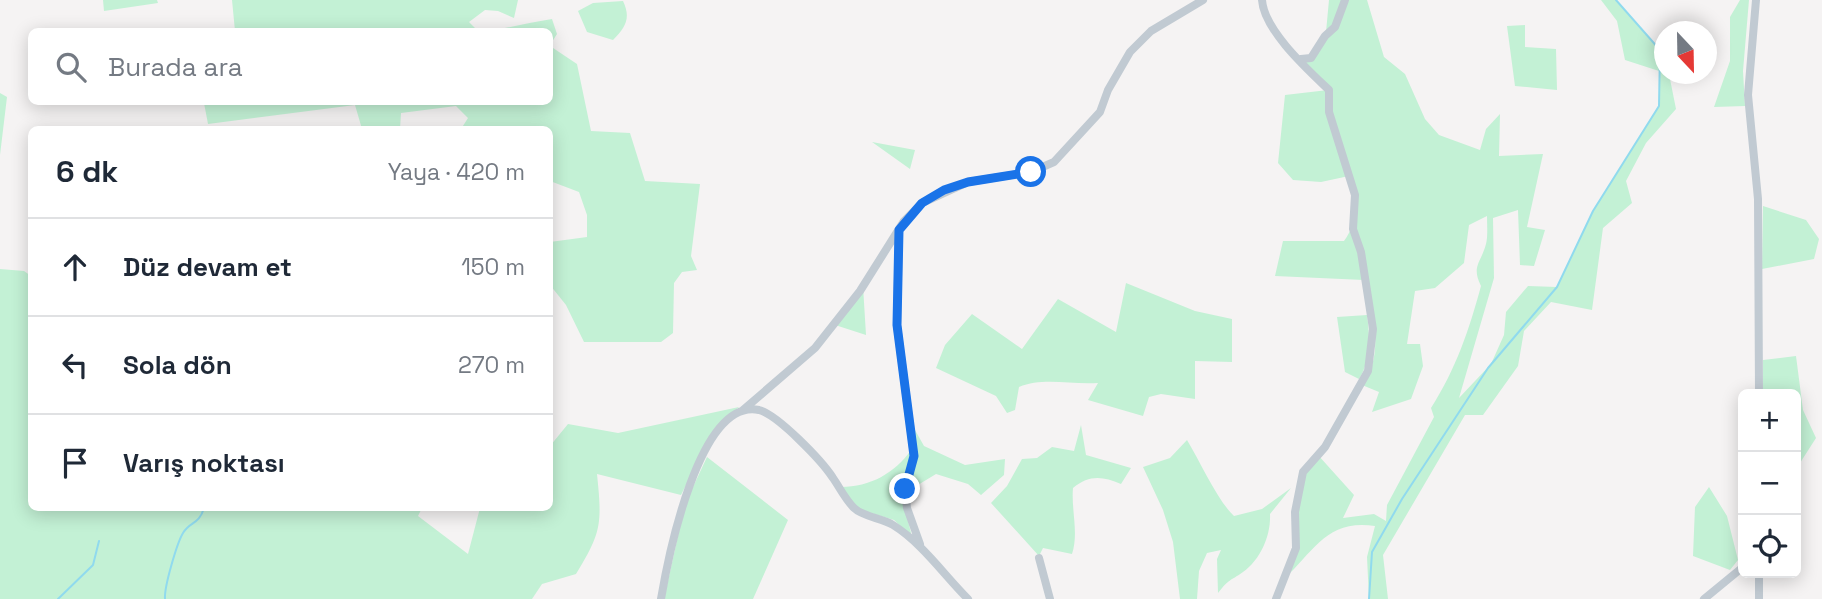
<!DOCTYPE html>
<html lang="tr">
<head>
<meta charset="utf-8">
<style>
	:root { --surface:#fff; --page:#f6f6f7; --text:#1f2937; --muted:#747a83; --line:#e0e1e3 }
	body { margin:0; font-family:"Space Grotesk",sans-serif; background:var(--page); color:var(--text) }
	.controls { position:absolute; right:21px; bottom:21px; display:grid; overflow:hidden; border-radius:10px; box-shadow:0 4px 18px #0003 }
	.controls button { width:63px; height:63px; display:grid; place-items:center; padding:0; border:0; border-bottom:2px solid var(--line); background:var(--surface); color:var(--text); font:35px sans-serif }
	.compass { position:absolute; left:1654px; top:21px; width:63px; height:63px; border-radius:50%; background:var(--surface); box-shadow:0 4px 18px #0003; rotate:158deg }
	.stop { position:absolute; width:21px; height:21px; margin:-16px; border:5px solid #1a73e8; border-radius:50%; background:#fff }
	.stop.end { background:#1a73e8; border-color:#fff; box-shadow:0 2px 7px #0008 }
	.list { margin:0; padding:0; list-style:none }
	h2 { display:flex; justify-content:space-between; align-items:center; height:91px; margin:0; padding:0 28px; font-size:30px }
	h2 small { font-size:23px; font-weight:400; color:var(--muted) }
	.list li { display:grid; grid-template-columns:46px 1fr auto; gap:21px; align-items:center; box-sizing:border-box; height:98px; padding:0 28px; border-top:2px solid var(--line) }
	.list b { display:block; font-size:26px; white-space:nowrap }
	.list em { font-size:23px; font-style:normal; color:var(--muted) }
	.icon { flex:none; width:38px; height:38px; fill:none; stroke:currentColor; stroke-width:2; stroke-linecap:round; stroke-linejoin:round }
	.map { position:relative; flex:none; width:1822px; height:599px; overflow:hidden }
	.search { position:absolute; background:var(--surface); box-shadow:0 4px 18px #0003; left:28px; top:28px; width:525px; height:77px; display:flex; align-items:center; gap:18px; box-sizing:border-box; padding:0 24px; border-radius:10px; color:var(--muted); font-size:26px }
	.panel { position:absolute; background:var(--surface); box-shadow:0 4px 18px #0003; left:28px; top:126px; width:525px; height:385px; border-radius:10px }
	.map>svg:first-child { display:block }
	.green { fill:#c3f1d5 }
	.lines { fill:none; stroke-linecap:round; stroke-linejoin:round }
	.stream { stroke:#90daee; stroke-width:2 }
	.minor { stroke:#c1cad2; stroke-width:8 }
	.route { stroke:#1a73e8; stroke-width:9 }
</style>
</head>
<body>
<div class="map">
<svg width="1822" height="599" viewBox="0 0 1822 599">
	<rect width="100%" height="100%" fill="#f5f3f3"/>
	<path class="green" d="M103,0H157L158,3L104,11Z
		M232,0H518L514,18L498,11L485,10L469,22L478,31C503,30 526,23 552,19L557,34L550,45V32L235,31Z
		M1329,0H1342L1334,26L1326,32Z
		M1349,0H1367L1384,57L1405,74L1425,119L1439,135L1480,150L1486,129L1500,114L1499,156L1543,154L1527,227L1545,230L1534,266L1520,265L1518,210L1493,218L1494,278L1459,398L1491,364L1504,335L1506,312L1528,286L1557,287L1593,211L1659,106V71L1625,60L1617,21L1601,0H1616L1660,50L1664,74H1669L1676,109L1646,143L1626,181L1632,203L1603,228L1592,310L1551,302L1524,331L1518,366L1483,415H1465L1383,555L1388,599H1369L1367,557L1375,526C1327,519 1315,550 1284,579C1288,569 1294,558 1296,548C1303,508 1285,491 1318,455L1354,495L1343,518L1374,514L1386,521L1387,505L1434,417L1431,408C1456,369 1469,330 1481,286C1471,266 1481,263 1486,244C1488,236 1487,225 1487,216L1469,225L1464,263L1435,288L1415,291L1407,344H1420L1423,366L1411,399L1372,412L1379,392L1362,385C1385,355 1373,314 1364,280L1275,276L1283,241H1344C1359,221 1357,198 1349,176L1321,182L1293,180L1278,163L1285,95L1328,90L1303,61L1312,60Z
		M1740,0H1749L1743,71L1745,106L1714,107L1730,61V17Z
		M623,1C631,18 626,27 613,40L587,32L578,11L593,3Z
		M1525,25V47L1556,49L1557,90L1515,86L1507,26Z
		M550,46L577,64L591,131L630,133L645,181L700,184L691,256L697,270L682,272L674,283L673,333L661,342H584L566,305L550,285V273L553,272V266H550V242L587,237V215L579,192L550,181V130L461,129L468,118L456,106L401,113L400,129H362L355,105L208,124L204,103L208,102H550Z
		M0,93L7,97L0,155Z
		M872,142L915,150L910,169Z
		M1763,206L1806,220L1819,239L1814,259L1762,269Z
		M0,269L24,271L31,276L32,508H422L418,516L468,554L480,508H550V446L568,424L618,433L739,407L715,428L681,495L597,474C602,523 602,532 576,574L542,584L532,599H0Z
		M1126,283L1195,311L1232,319V362L1195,361V399L1161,394L1149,397L1143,416L1088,400L1098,383C1071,385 1043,377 1019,387L1015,410L1007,413L996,396L936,368L945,345L972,314L1022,349L1058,299L1116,332Z
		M863,286L866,335L832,324Z
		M1367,315C1370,335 1371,361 1359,379L1345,372L1337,317Z
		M1796,356L1803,410L1816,438L1800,463L1796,464V394H1763V360Z
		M1081,425L1086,455L1131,468L1121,484C1102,476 1089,475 1073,488C1071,510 1079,533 1072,554L1043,548L1039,556L991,503L1007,486L1022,459L1037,458L1052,447L1074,451Z
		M915,430L924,446L965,465L1005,459L1004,475L981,495L968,484L936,474L908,491L917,455Z
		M1187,440C1201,463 1217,500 1234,516L1262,509L1291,488L1270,514C1271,535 1261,559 1243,572C1229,582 1230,578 1218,593L1217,559L1221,550L1207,553L1199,571L1197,599H1180L1173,542L1163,510L1143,467L1170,458Z
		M911,450L905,509L912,537L894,520L858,509L841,487C870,487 895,473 911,450Z
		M707,457L788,520L753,599H664L685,504Z
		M1709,487L1727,516L1738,560L1730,570L1693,556L1695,507Z"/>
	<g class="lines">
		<path class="stream" d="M58,599L93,565L99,541
			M165,599C164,587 177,543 183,533C190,521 199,525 204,508
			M1369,599L1372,552L1402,499L1488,368L1557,287L1593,211L1659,106L1660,50L1616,0"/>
		<path class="minor" d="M1262,0C1264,30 1307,69 1329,90V112L1355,195L1353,229L1361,252L1373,329L1368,371L1325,447L1303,472L1295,512L1296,548L1276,599
			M1756,0L1748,95L1758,199L1759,394
			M1301,59L1311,58L1325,36L1335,27L1345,0
			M899,230L897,325L914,456L905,489L907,508L920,544
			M743,410L815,348L860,291L904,221L922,203L968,182L1031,172L1054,162L1100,112L1108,90L1130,52L1151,31L1203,0
			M1039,558L1050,599
			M661,599C668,558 699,397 759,410C778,415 822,461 833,478C840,488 845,499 854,508C863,517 882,518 893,525C922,543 944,575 968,599
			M1704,599L1743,567
			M1759,599V573"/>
	</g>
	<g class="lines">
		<path class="route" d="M905,489L914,456L897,325L899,230L922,203L944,190L968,182L1031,172"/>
	</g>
</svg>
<div class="controls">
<button>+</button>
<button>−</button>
<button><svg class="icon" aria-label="locate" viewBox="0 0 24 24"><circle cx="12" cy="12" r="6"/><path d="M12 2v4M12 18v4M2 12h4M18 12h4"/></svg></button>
</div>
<svg class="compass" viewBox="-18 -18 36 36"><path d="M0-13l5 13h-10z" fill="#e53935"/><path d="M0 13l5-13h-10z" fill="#747a83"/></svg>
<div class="stop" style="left:1031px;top:172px"></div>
<div class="stop end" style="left:905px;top:489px"></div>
<div class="search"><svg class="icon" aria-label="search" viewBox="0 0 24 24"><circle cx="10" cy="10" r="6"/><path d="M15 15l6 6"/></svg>Burada ara</div>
<section class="panel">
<h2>6 dk<small>Yaya · 420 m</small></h2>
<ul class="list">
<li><svg class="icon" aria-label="ahead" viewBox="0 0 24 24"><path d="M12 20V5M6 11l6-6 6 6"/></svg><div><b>Düz devam et</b></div><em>150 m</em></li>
<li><svg class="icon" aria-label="left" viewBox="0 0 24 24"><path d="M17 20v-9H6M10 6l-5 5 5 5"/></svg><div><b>Sola dön</b></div><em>270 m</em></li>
<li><svg class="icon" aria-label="arrive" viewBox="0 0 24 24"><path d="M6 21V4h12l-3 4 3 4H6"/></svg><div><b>Varış noktası</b></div></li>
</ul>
</section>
</div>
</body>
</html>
